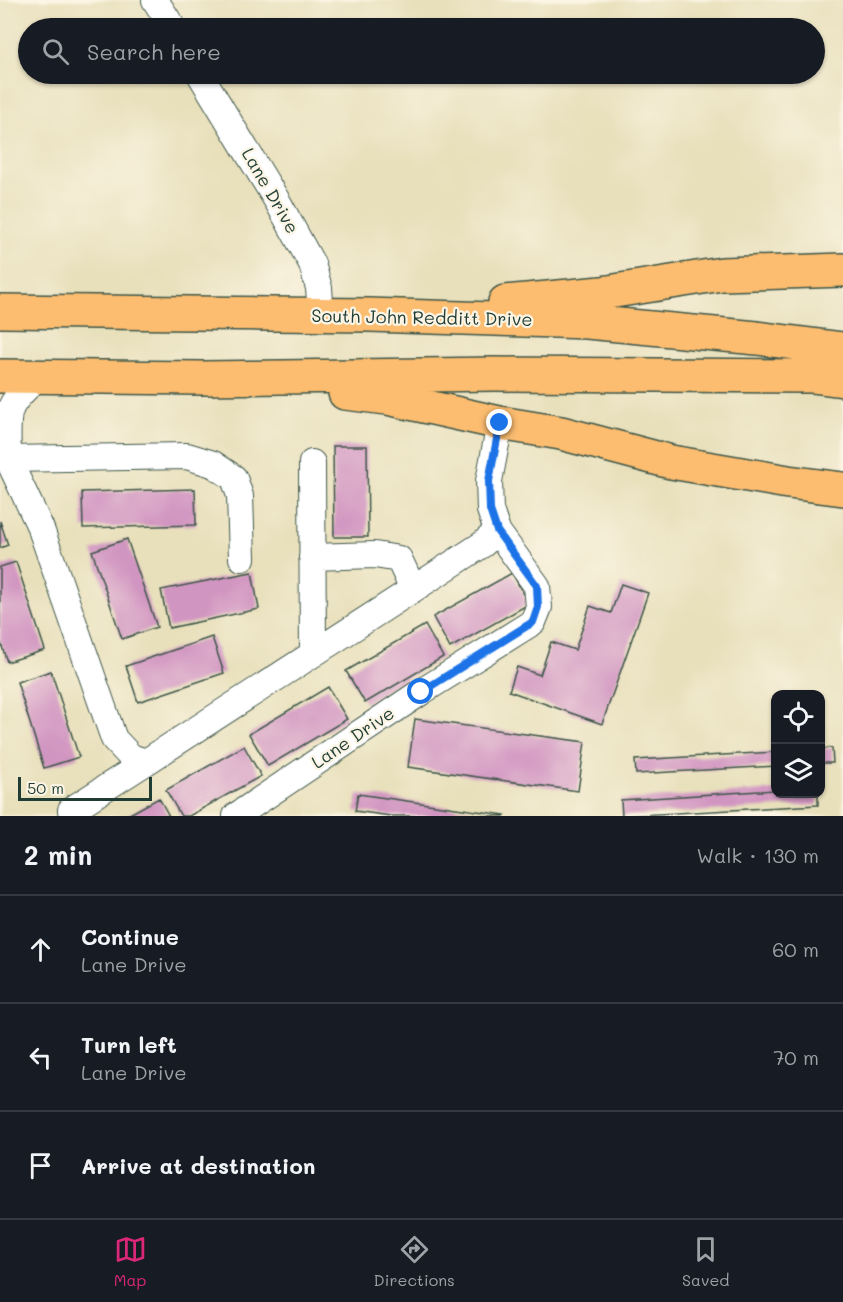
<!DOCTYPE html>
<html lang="en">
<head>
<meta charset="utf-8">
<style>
	:root { --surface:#171b24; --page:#20242c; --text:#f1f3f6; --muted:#9ea1a6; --line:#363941; --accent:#db2777 }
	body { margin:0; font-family:Mali,sans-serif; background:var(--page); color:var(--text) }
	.controls { position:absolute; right:18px; bottom:18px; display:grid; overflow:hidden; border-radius:12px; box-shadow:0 2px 4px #0004 }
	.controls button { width:54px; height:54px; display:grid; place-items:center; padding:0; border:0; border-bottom:2px solid var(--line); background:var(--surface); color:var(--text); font:30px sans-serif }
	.scale { position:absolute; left:18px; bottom:15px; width:134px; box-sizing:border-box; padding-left:6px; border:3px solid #1f3d34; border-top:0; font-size:16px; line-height:21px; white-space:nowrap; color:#1f3d34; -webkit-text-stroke:4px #fcf5e5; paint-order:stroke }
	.stop { position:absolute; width:18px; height:18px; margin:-14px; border:4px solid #1a73e8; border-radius:50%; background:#fff }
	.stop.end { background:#1a73e8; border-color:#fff; box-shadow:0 2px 6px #0008 }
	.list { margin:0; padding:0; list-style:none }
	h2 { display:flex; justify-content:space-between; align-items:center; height:78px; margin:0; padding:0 24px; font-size:26px }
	h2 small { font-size:20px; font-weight:400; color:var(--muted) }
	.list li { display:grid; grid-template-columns:39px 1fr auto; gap:18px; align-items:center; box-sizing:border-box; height:108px; padding:0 24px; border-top:2px solid var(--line) }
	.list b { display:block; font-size:22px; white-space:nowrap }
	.list p { margin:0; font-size:20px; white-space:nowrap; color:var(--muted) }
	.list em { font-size:20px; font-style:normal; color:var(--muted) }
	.icon { flex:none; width:33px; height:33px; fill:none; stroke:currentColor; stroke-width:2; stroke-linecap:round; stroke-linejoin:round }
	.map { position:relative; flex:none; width:843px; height:816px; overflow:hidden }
	.search { position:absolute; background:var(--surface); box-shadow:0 2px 4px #0004; left:18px; right:18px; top:18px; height:66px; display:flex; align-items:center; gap:15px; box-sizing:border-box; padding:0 21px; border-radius:33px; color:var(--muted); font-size:22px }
	.sheet { height:402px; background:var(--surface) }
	nav { display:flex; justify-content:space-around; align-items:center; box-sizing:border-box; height:84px; border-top:2px solid var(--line); background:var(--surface); font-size:16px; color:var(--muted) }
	nav a { display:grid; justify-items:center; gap:3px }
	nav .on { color:var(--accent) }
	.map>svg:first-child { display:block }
	.building { fill:#d195c1 }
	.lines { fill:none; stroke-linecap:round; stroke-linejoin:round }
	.minor-casing { stroke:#3d5548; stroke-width:28 }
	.highway-casing { stroke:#3d5548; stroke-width:36 }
	.minor { stroke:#fff; stroke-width:26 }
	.highway { stroke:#fcbd6f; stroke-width:33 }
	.route { stroke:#1a73e8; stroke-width:8 }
	.labels { text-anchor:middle; stroke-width:4.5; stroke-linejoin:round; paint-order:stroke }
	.street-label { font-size:18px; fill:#1f3d34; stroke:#fcf5e5 }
</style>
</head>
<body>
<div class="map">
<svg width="843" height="816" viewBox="0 0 843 816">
	<rect width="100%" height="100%" fill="#fcf5e5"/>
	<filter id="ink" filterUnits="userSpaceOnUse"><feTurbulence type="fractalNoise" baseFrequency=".0167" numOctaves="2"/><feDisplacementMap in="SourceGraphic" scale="12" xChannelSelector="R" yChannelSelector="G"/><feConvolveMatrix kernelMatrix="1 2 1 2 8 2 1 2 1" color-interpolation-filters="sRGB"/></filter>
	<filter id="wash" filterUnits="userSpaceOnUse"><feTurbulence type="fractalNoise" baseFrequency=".008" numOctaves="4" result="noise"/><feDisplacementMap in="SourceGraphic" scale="24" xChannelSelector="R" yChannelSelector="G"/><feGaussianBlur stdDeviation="1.35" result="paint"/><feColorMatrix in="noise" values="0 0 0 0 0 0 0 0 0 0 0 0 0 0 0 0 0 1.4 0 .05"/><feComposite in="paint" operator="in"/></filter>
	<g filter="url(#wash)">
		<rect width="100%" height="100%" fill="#e8e0bb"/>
		<g id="blocks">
			<path class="building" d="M333,446H367L368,537H334Z
				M195,489L196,525L83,528L82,492Z
				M0,521L8,545L0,548Z
				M127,539L157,627L122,639L92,551Z
				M16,562L45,650L7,662L0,640V567Z
				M252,572L259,609L169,628L161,590Z
				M512,573L529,604L450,648L433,617Z
				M621,584L648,593L602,724L509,691L517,667L540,675L551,642L575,650L590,606L611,613Z
				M425,625L443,657L365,703L346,671Z
				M212,637L224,673L138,702L126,666Z
				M51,671L79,757L44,768L17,682Z
				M328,687L347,719L268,766L249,734Z
				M415,719L585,742L578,791L408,767Z
				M244,746L261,776L189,816H181L166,790Z
				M832,748L833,763H820V749Z
				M776,752V766L636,774L635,760Z
				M776,790V794H818V805L622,816L621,800Z
				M358,794L505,815L504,816H391L355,811Z
				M159,798L169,816H126Z"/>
		</g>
	</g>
	<g filter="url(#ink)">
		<use href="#blocks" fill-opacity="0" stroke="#3d5548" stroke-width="1.5"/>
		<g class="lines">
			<defs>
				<path id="minor" d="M155,0L173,28
					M200,74L279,204L312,264L319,288L321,315
					M0,450L8,459L41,529L114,739L131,757L146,762L483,544L497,531
					M8,459L187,456L213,464L234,478L240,496L242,558
					M8,459C8,446 6,421 10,410C15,396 29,386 39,376
					M312,463L313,654
					M312,557L375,555L399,559L413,589
					M71,810L146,762
					M236,816L421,692L533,622L539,607L537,586L497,531L490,510L489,481L500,423"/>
				<path id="highway" d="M505,302L602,293L722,274L843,270
					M0,311L369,315L587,322L757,338L843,349
					M0,376L203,378L494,374L812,376L843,380
					M345,393L387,398L500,423L561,433L671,462L788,482L843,489"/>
			</defs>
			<use href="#minor" class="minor-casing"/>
			<use href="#highway" class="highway-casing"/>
			<use href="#minor" class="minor"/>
			<use href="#highway" class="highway"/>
		</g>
	</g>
	<g class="lines" filter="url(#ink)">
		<path class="route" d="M421,692L533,622L538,607L537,586L497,531L490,510L489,481L500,423"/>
	</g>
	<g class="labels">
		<g class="street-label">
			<text transform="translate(270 191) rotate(60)" y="6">Lane Drive</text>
			<text transform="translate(422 318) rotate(1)" y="6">South John Redditt Drive</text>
			<text transform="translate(353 738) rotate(-34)" y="6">Lane Drive</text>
		</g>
	</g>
</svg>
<div class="controls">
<button><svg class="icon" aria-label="locate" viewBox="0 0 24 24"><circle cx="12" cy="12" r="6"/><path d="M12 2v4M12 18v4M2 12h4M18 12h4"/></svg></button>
<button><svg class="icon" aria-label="layers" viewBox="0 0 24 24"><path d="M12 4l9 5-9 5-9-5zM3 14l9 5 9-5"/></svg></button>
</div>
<div class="scale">50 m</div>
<div class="stop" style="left:421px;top:692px"></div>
<div class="stop end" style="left:500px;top:423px"></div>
<div class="search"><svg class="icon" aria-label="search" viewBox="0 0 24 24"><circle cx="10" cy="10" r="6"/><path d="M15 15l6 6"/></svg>Search here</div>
</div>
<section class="sheet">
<h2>2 min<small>Walk · 130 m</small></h2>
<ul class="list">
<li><svg class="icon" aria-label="ahead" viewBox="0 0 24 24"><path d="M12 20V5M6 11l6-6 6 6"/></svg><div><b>Continue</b><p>Lane Drive</p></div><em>60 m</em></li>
<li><svg class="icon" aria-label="left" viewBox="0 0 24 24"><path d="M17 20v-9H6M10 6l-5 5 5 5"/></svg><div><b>Turn left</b><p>Lane Drive</p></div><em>70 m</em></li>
<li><svg class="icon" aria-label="arrive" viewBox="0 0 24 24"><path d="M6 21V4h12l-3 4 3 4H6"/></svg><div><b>Arrive at destination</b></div></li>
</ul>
</section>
<nav>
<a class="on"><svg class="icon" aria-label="map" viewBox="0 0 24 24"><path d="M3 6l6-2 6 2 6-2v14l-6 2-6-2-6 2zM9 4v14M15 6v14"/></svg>Map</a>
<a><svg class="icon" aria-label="directions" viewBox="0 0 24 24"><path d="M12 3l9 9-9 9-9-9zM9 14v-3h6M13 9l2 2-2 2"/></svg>Directions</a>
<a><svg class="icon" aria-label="saved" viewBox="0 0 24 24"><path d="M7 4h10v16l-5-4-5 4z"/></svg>Saved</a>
</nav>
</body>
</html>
